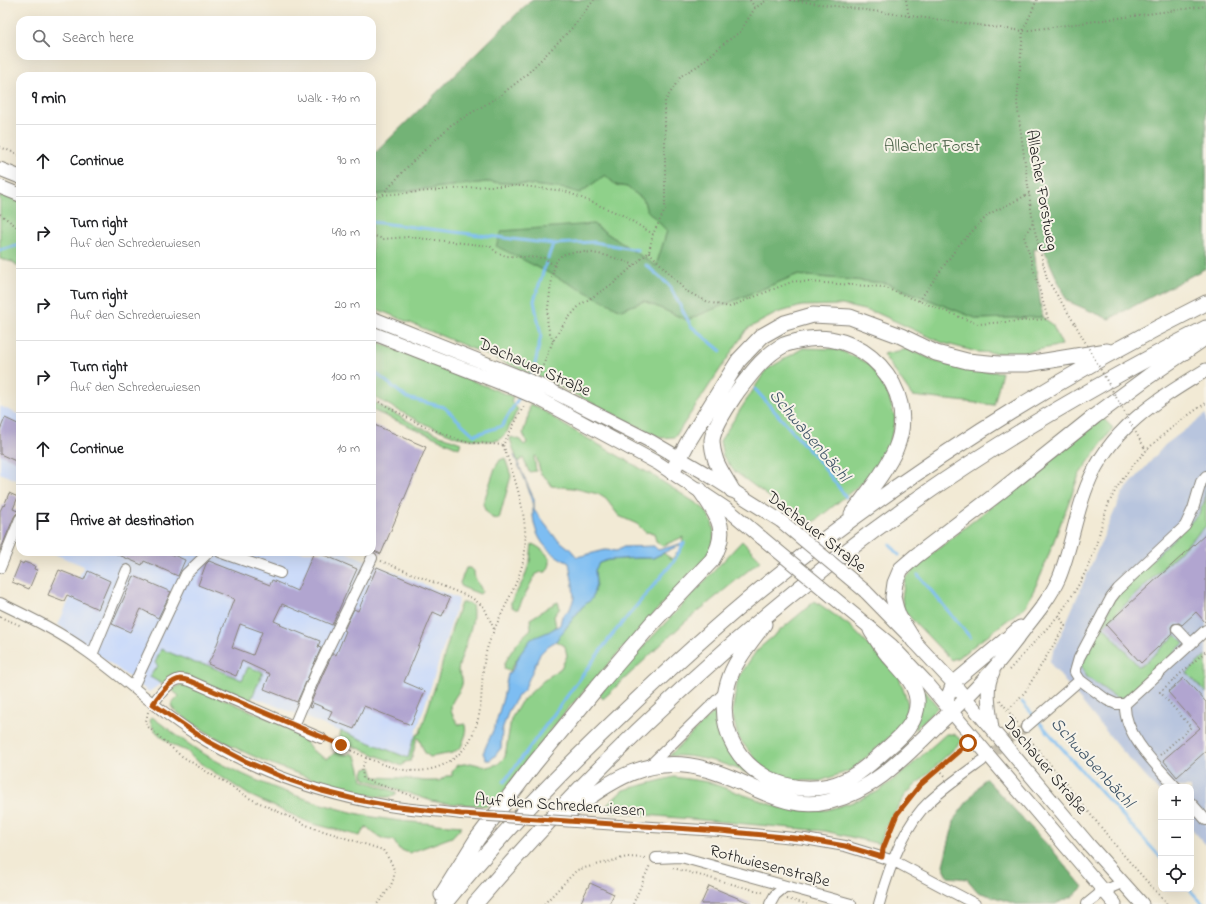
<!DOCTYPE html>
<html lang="en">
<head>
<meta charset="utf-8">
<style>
	:root { --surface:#fff; --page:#f2f2f2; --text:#202124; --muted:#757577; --line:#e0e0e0 }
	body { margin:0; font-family:"Indie Flower",sans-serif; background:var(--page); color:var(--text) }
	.controls { position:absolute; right:12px; bottom:12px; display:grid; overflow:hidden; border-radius:8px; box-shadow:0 4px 16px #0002 }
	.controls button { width:36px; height:36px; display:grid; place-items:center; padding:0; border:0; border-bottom:1px solid var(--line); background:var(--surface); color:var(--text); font:20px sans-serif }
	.stop { position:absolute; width:12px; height:12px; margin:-9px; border:3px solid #b45309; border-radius:50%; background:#fff }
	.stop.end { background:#b45309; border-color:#fff; box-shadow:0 1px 4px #0008 }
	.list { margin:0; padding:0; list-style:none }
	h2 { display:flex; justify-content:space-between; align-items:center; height:52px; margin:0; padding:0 16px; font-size:17px }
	h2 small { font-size:13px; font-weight:400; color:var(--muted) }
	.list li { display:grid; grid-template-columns:26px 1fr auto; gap:12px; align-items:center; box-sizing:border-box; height:72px; padding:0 16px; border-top:1px solid var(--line) }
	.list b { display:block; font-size:15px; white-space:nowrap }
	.list p { margin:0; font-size:13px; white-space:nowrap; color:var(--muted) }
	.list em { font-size:13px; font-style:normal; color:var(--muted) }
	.icon { flex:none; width:22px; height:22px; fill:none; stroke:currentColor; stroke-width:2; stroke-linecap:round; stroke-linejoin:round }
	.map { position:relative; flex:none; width:1206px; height:904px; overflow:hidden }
	.search { position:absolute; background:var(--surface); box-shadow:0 4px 16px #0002; left:16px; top:16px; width:360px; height:44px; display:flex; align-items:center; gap:10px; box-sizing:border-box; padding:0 14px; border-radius:12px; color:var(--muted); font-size:15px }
	.panel { position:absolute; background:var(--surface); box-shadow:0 4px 16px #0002; left:16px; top:72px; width:360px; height:484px; border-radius:12px }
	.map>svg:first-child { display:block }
	.built { fill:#ccdbf9 }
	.industrial { fill:#b8c5de }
	.green { fill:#8fd18a; stroke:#567653 }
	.forest { fill:#73b376; stroke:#486849 }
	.water { fill:#7dbdf2; stroke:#4c6c87 }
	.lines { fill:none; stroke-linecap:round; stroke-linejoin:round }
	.stream { stroke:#7dbdf2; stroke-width:3 }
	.building { fill:#b1a5d0; fill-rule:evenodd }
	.minor-tunnel { stroke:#c7c1b0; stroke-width:10; stroke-dasharray:10 5; stroke-linecap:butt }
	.minor-casing { stroke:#878378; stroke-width:12 }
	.major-casing { stroke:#878378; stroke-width:15 }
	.highway-casing { stroke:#878378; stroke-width:17 }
	.path { stroke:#878378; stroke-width:2; stroke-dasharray:1 3; stroke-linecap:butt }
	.minor { stroke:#fff; stroke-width:10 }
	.major { stroke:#fff; stroke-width:13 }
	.highway { stroke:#fff; stroke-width:15 }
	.minor-bridge-casing { stroke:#878378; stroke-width:12; stroke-linecap:butt }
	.major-bridge-casing { stroke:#878378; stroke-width:15; stroke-linecap:butt }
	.path-bridge { stroke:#878378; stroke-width:2; stroke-dasharray:1 3; stroke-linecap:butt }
	.minor-bridge { stroke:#fff; stroke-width:10 }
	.major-bridge { stroke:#fff; stroke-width:13 }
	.route { stroke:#b45309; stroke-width:5 }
	.labels { text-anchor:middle; stroke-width:4; stroke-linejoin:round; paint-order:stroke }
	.park-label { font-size:17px; fill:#445b42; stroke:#f7f3e8 }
	.street-label { font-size:17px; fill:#1c1c1c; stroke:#f7f3e8 }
	.water-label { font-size:18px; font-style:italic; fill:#3e5467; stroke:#f7f3e8 }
</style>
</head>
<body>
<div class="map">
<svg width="1206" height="904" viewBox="0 0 1206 904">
	<rect width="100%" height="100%" fill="#f7f3e8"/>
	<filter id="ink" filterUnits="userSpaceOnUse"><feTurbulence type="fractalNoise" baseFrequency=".025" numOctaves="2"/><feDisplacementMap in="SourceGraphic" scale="8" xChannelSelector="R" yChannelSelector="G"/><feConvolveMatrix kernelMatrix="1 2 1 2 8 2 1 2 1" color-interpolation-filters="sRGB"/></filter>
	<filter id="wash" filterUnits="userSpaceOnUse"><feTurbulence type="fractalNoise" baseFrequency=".012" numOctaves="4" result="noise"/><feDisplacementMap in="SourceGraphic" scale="16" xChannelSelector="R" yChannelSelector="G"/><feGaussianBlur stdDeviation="0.9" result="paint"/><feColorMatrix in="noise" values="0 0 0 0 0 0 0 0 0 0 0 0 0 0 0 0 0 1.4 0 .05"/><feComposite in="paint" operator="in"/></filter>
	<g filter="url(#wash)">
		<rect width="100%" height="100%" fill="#f2ead5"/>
		<path class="built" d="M0,406L20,415V482L0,473Z
			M49,552H346L459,599L408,758L190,672L166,680L149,692L58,625L84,566Z"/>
		<path class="industrial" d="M1206,414V845L1191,828V787H1161V794L1119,747L1049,662L1122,494L1165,445Z"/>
		<path class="green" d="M605,175L616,185L627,187L644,200L646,209L667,231L656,266L593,224L621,310L644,301L687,320L796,275L886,283L978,319L1042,317L1052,324L1062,345L1017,354L977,352L943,343L877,313L842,305L802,306L777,313L747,329L675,437L661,438L547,380L372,307V203L378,200L377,194L487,182L524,184L566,189L580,193Z
			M7,195L20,200V268L13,262L0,259V196Z
			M372,340L513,397L511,402L518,409L507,432L499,440L486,441L457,437L420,422L372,396Z
			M803,348L837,349L868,363L887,390L895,418L889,448L877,467L863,482L809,526L734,471L723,456L720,441L766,370Z
			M908,349L938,362L970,371L1002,372L994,405L912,396L883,354Z
			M372,401L419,427L461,443L459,448L372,410Z
			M530,404L538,407L564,425L652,475L699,505L706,511L712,522L714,532L713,545L707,556L685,579L566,711L495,803L491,800L487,806L442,803L432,801L365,779L363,774L364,770L371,767L374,777L400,778L425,781H439L446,776H452V771L457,765L471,763L487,767L498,764L505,757L511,719L521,702L543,681L561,668L567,656L565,646L556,641L582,607L592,598L596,584L595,570L599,563L608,560L636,558H653L663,553L672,559L682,547L683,537L662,546L656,541L654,533L645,532L637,524L619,516L606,499L598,494L573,488L551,486L548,480L541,474L536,456L534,457L536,471L529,472L523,458L518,462L510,439L511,437L520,440L524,445L527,443L523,433L528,417Z
			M1103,418L1113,428L1079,475L1041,575L1026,606L959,657L951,660L904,611L902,598L905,579L919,564Z
			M505,458L511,476L499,519L492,518L485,510L483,504L495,468L500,460Z
			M1206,483V526L1103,626L1139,667L1144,664L1176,635L1184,643L1129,696L1117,698L1087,677L1081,665L1117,594L1199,514L1205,500Z
			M742,541L761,560L685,622L603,699L599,694Z
			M532,544C538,546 551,555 550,563C550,566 547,570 546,572H541L535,575L518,609H515L511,606V602L524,579L530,561Z
			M466,568H471L474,571C474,582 480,583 482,592L480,594L462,587L460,583Z
			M815,601L850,626L899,677L908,704L902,726L852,770L820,781L781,780L759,764L738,737L732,713L738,678L757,650Z
			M558,602L560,608L554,616L556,627L520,654L510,671L504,668C505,657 521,637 530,630L531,628L530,619C540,614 547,606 558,602Z
			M461,603H468L472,605C477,624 461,651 458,671C471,687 451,695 451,708C451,715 456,720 459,725L465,724L466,734L461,747L453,753L430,757L425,753L419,739L417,738L411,761L405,762L402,766L339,740L341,731L408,758C411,750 412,736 420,733L441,668L452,628Z
			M161,649L195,663L207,665L242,680L248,667L263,672L250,702L190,677L162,684L150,677L154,670L158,666L155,663Z
			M1206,655V693L1187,673Z
			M181,684H189L304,734L303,738L313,751L327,759L336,752L348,755L350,753L356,756L360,769L362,780L396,792V795C386,801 362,793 351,790C288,773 225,749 173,709L171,705L179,696L172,690Z
			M925,691L938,707L914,731L922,692Z
			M716,710L725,744L748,773C722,763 697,754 669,756Z
			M152,717C167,728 181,739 196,749C246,780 302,800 359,814C392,822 428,823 462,826L452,837L409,853L399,849L393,840C382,840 375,835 367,827L362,832L360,836L310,823L249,795L194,759C192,757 190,754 188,752C185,749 182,750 179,748C169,744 150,730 150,719Z
			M946,734H954L962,741L906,794L885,828L880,844L825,831L601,811L623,790L674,777L708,782L781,808L800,810H827L853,802L877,792L906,770Z"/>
		<path class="forest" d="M531,0H1206V268L1109,319L1067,301L1044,250L1034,249L1042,317L978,319L886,283L796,275L687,320L644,301L621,310L496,246L502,231L593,224L656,266L667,231L646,209L644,200L627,187L616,185L605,175L580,193L566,189L524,184L487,182L372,195V156Z
			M985,778L1054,852L1083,887L1072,897L1055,904H1016L978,892L967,879L948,877L943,865L955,818Z"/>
		<path class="water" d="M514,455L534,499V510L555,537L570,549L577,557L605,550L617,551L623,547L654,546L658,550L684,543L653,558H636L608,560L599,563L595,570L596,584L592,599L582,607L556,641L548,646L540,654L524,690L518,696L509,710L502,730L501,748L494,757L490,760H486L483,753L495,726L503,698L508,674L513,669L520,654L531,639L548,632L560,625L562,616L570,609L574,598L573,585L569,563C547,552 536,541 533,516C533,511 533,506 532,501C528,485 521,470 514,455Z"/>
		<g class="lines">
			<path class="stream" d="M372,222L553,244
				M0,250L20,245
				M548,258L553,244L594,242L638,250
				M646,265L669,285L691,326L721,351
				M372,370L407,398L444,407L474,435L502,426L521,394
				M530,377L534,369L541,335L534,301L546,263
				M755,389L822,465L846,497
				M890,544L899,555
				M918,575L970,637
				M1022,702L1073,761L1161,858
				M504,782L612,635L674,561L684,543L681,544
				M1189,889L1203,904"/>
		</g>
		<g id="blocks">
			<path class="building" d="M5,418L20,425V463L0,454V430Z
				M372,424L426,447L381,554L372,550Z
				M9,493L18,497L13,509L20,512L16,514L14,517L0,551V511L3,505L4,506Z
				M1206,534V623L1196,612L1182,625L1179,623L1173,624L1171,627L1172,634L1141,663L1106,625Z
				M112,552H167L185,560L178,576L144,561L142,565Z
				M314,552H317L357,569L332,625L282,604L274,621L281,624L280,625L320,641L318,647L321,648L297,702L264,689L270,674L242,661L236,676L208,664L214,652L234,599L198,585L206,564L209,561L270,585L272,580L297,591ZM240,624L262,632L253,655L232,647Z
				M20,562L23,564L24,562L35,566L34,569L37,570L29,589L12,582Z
				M377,567L450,598L442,616L433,612L404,682L425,691L411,725L364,706L354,729L328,719L332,711L313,703L312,708L309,707L323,674L333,653L336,655L346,631L344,630L354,609L358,611Z
				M59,570L84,580L88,571L110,581L98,609L67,595L64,601L48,595Z
				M134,576L171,592L158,618L141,609L130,632L112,624Z
				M1184,678L1206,702V751L1177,777L1163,760L1200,728L1168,692Z
				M590,883L614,894L609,904H580Z
				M709,886L752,904H701Z"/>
		</g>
	</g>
	<g filter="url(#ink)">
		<use href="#blocks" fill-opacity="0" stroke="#878378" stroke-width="1"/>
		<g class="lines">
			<path class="minor-tunnel" d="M983,760L1026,727"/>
			<defs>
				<path id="minor" d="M220,552L280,573
					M0,568L20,519
					M0,603C31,618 62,633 89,653C129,682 165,717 208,742C263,774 326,795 389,806C413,810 437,811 461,814
					M1177,629L1191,644
					M92,655L127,570
					M133,687L186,574L209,552
					M153,704C159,695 169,681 180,679C183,679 187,680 190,681L321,738
					M1125,704H1116L1107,700L1080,680L1075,672L1079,658L1111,598L1118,589L1185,526L1193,509L1201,482L1206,476
					M294,726L317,671L372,558
					M1026,727L1080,680
					M647,768L726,691
					M1176,787C1157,766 1123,734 1125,704L1206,630
					M1191,803L1206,820
					M618,825L720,831L805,839L845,846L894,861L975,904
					M656,858L681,857L851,904
					M770,904L775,895L786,886
					M879,904C888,871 903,826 929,802C945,787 964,774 982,761
					M1087,904L1103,891L1122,883"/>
				<path id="major" d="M0,169L20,177
					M0,187L20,195
					M372,318L520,377
					M372,333L516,389
					M544,387L652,442L705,473L781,521
					M539,399L659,464L731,512L762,538
					M865,591L914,641L953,683L1089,845L1142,904
					M845,607L891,645L927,683L1115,904
					M947,707L948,696L953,683L1020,627
					M951,712C980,687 1004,657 1027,626C1039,611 1051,596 1059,578C1071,549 1075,516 1087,486C1109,429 1157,400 1206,370
					M992,729C990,711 984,689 993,672"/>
				<path id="highway" d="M672,472L688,442L739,360L762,336L785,323L813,315L850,317L901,336L936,353L967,361L999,364H1027L1107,351
					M732,490C727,481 720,471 716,461C714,455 712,447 712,440C714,425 729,404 737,392C751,374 763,356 784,345C788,343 794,342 798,341C860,324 921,388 896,448C887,470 866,495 852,514
					M764,624C751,642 734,661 728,683C709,747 766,800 829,786C853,781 871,763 889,747C903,735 919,720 917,699C915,681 899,668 888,655C881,647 876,638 871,630
					M914,641L899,617L896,609L893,597L895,583L901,569L916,556L1001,491L1095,416L1149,376L1206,337
					M562,817C607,784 645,752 705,769C723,773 741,782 758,790C783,801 804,808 831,801C881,788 914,745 951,712
					M442,895L477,839L534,764L598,686L653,622L712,560C730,530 718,516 700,490
					M444,904C498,836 559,774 622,714C667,671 712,629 761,589C898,478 1048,382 1206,303
					M475,904C606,751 754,614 919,498C1010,434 1107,379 1206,328"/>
			</defs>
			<use href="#minor" class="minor-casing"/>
			<use href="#major" class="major-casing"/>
			<use href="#highway" class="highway-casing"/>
			<path class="path" d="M750,0L755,8
				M790,0L1023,31L1206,6
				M906,0L909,17
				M1037,0L1023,31L1017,103L1033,223L1047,279L1075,324
				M0,147L20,155
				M383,194L411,163L451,125L498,97L524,77L572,28L594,0
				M372,199L382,195L487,186H523L565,191L622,215L653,234
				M0,214L16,226L20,235
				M372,235L383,239L408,237L490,246L496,252L506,256L544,258L555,266
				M649,252L686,291L708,302L729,307L794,281L883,287L978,324L1048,319L1024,236L1033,223
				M919,301L958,246L989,214L1029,194
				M553,341C551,336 549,331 548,326C546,315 549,303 550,292C552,283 552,271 556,262C565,241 619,258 634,265
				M540,373L553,341L565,322L580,305L614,283L649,252L653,234L665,210V101L681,76L699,65L726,42L740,32L755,8L767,0
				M372,398L419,424L465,442L503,445
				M1144,447L1147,450
				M358,552L364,554
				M381,561L472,598L484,607L494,629
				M0,617L22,626
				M1009,670L1059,615
				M1000,700L1018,724
				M1009,709L1025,692L1065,626L1059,615C1074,594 1085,576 1094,551C1100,534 1104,512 1112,497C1132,457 1170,427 1206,403
				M148,712L146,721L147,726L180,755L249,798L311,827L383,850C386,855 391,861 393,867C398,881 385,894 377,904
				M1028,737L1121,852L1167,904
				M329,741C367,755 402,783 443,765C454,760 466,749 471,738C475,729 479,719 480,709C483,689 481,669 487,649C497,616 521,584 525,551C528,515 515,478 503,445L525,404
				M1160,755L1191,727L1160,692L1206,651
				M366,758L362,769L363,779L422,799
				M939,769L946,777
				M883,848L897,814L920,785L965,745
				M673,868L765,893
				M787,899L807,904
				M544,904L577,870L627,857L647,858
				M633,904L650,865"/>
			<use href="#minor" class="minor"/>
			<use href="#major" class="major"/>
			<use href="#highway" class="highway"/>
			<defs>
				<path id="minor-bridge" d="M461,814L618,825"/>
				<path id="major-bridge" d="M520,377L544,387
					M516,389L539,399
					M781,521L865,591
					M762,538L845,607"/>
			</defs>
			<use href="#minor-bridge" class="minor-bridge-casing"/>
			<use href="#major-bridge" class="major-bridge-casing"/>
			<path class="path-bridge" d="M1075,324L1144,447"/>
			<use href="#minor-bridge" class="minor-bridge"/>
			<use href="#major-bridge" class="major-bridge"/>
		</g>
	</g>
	<g class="lines" filter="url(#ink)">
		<path class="route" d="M341,745L190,681C187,680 183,679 180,679C169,681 159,695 153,704L207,741L245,761L292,781L322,791L358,800L390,806L461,814L720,831L805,839L845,846L882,857L883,849L897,814L920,785L968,743"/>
	</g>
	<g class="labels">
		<g class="park-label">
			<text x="932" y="151">Allacher Forst</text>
		</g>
		<g class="street-label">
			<text transform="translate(1043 190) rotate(80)" y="6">Allacher Forstweg</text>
			<text transform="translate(535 366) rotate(24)" y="6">Dachauer Straße</text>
			<text transform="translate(817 531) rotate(38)" y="6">Dachauer Straße</text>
			<text transform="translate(1046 765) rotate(50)" y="6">Dachauer Straße</text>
			<text transform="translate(560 804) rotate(4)" y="6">Auf den Schrederwiesen</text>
			<text transform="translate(770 865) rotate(15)" y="6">Rothwiesenstraße</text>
		</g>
		<g class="water-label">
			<text transform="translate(810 435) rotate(50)" y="6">Schwabenbächl</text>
			<text transform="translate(1093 762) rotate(48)" y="6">Schwabenbächl</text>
		</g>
	</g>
</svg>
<div class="controls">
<button>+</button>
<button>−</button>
<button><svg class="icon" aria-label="locate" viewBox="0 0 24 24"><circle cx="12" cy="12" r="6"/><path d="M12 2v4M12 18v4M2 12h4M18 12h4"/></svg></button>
</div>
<div class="stop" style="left:968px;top:743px"></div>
<div class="stop end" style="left:341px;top:745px"></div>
<div class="search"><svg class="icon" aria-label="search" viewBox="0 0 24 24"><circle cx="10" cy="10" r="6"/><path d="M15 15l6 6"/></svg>Search here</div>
<section class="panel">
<h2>9 min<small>Walk · 710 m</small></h2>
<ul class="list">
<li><svg class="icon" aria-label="ahead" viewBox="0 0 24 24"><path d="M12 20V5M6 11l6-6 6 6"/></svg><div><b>Continue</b></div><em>90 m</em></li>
<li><svg class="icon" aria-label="right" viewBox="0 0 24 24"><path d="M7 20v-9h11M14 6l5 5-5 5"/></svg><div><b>Turn right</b><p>Auf den Schrederwiesen</p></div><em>490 m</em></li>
<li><svg class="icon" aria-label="right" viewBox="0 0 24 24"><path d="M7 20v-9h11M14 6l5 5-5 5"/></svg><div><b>Turn right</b><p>Auf den Schrederwiesen</p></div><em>20 m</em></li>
<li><svg class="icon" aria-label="right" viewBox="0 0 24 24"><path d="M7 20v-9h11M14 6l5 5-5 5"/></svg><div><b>Turn right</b><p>Auf den Schrederwiesen</p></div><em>100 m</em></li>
<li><svg class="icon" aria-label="ahead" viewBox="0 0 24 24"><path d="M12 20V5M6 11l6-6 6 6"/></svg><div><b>Continue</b></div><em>10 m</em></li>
<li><svg class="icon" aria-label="arrive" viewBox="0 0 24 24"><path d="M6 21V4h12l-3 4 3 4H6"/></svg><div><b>Arrive at destination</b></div></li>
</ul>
</section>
</div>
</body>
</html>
